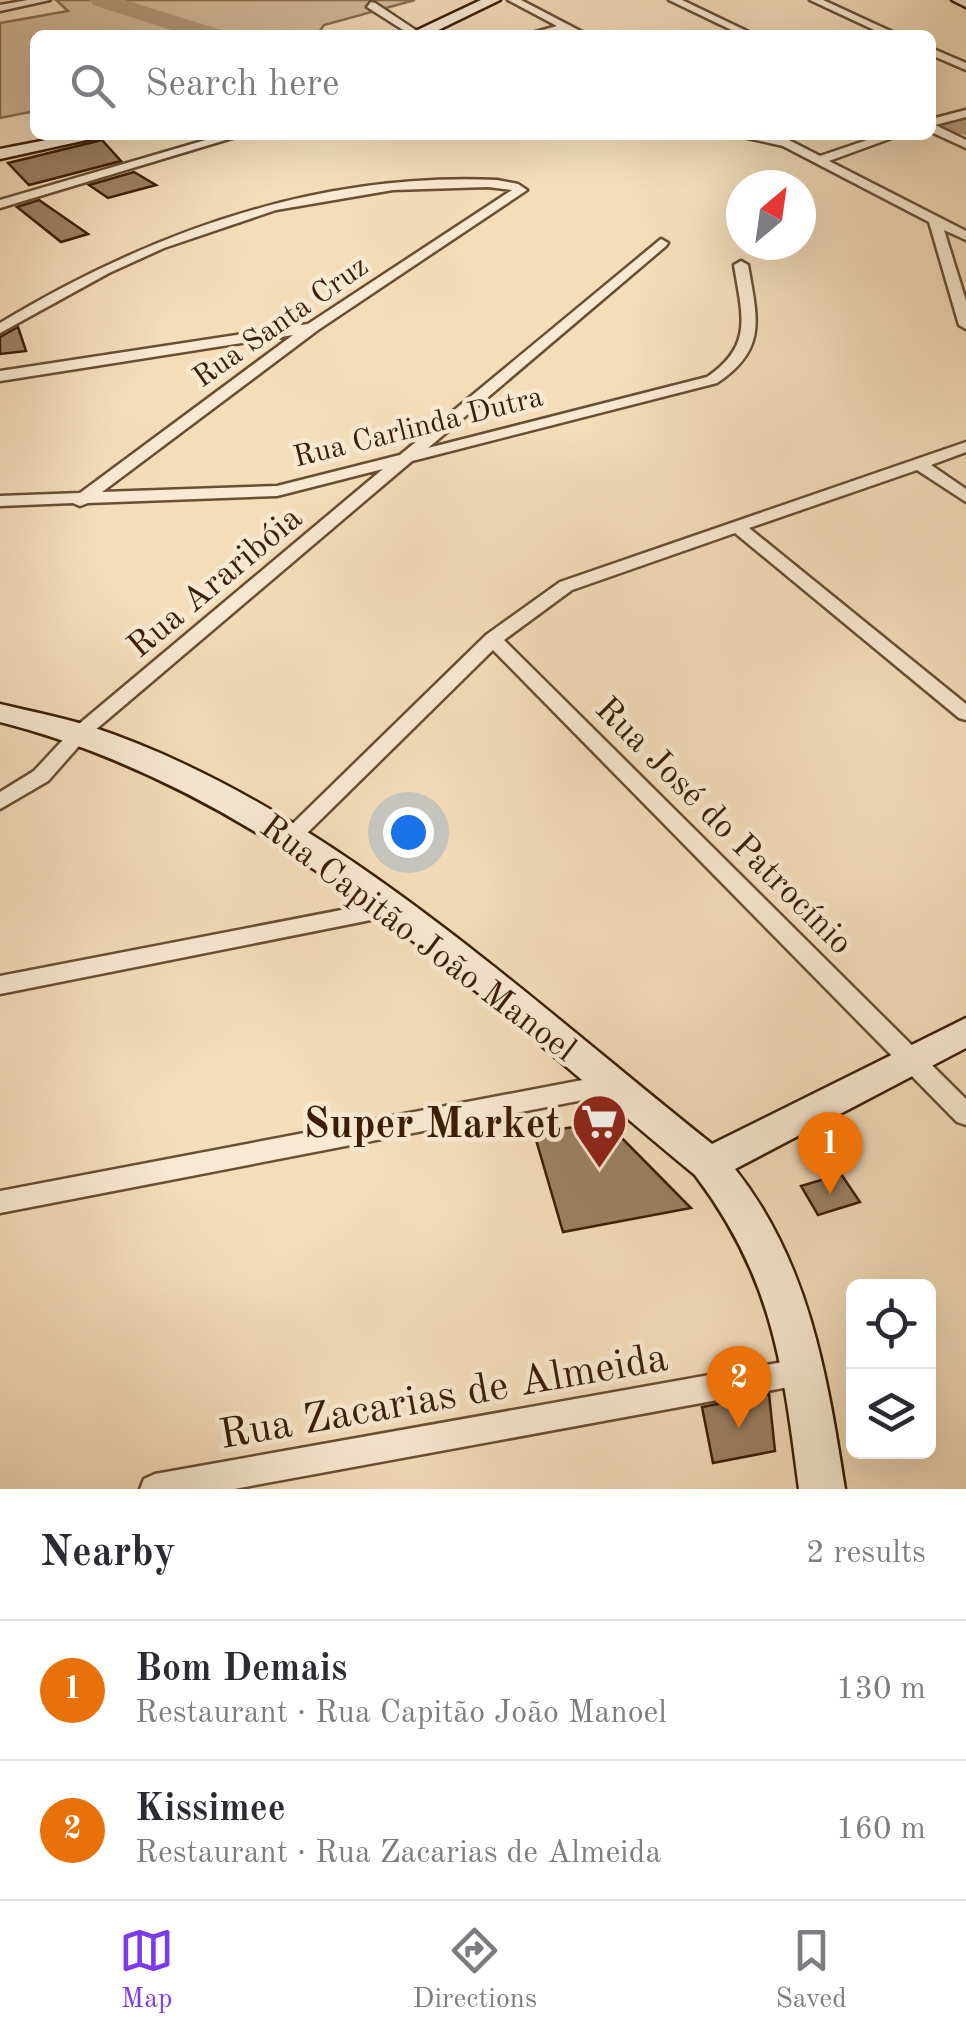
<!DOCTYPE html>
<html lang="en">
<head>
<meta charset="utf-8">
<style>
	:root { --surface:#fff; --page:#f2f2f3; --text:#2b2b33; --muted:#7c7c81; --line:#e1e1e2; --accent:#7c3aed }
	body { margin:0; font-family:"Old Standard TT",serif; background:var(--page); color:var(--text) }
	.controls { position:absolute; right:30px; bottom:30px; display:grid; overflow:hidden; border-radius:15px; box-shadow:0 10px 40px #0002 }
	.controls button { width:90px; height:90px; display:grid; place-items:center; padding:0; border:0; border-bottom:2px solid var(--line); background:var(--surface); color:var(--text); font:50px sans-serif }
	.compass { position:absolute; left:726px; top:170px; width:90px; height:90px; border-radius:50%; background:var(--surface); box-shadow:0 10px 40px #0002; rotate:29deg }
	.you { position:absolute; left:408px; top:832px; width:35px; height:35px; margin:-25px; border:8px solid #fff; border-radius:50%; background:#1a73e8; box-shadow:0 0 0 15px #1a73e833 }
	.badge { display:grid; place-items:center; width:65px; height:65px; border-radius:50%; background:var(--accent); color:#fff; font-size:32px; font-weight:700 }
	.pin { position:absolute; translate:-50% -82px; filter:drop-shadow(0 2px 5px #0008) }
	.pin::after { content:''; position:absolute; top:52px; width:35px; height:30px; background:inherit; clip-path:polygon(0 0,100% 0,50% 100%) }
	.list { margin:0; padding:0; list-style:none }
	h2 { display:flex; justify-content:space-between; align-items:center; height:130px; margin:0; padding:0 40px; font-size:42px }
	h2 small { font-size:32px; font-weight:400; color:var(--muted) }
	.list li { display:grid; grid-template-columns:65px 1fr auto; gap:30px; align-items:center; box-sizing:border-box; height:140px; padding:0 40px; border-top:2px solid var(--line) }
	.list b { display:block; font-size:38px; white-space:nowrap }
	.list p { margin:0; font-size:32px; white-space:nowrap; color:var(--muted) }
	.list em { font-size:32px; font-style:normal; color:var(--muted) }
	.icon { flex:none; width:55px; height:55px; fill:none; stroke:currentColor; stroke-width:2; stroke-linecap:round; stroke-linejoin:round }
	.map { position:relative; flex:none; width:966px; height:1489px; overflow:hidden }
	.search { position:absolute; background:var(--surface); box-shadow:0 10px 40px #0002; left:30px; right:30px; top:30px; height:110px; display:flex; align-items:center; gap:25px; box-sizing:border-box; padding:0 35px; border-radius:15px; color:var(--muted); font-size:38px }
	.sheet { height:410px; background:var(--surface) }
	nav { display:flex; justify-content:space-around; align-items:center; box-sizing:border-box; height:140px; border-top:2px solid var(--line); background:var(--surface); font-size:28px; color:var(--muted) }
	nav a { display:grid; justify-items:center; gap:5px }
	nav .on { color:var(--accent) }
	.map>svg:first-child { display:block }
	.green { fill:#d6bd9b; stroke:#896e50; stroke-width:2.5 }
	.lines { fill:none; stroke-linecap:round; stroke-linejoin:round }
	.river { fill:#b69c7c; fill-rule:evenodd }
	.building { fill:#9c8163; stroke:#3c1e05; stroke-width:2.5 }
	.street-casing { stroke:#6a4e32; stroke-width:5 }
	.secondary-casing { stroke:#3c1e05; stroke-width:5 }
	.street { fill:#f8e9d2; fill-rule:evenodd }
	.secondary { fill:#f8e9d2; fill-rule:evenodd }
	.labels { text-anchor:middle; stroke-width:9; stroke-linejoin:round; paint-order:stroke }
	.far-street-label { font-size:30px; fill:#3c1e05; stroke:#f8e9d2 }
	.street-label { font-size:35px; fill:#3c1e05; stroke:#f8e9d2 }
	.near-poi-label { font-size:42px; font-weight:bold; fill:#3c1e05; stroke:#f8e9d2; text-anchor:end }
	.near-street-label { font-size:42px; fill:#3c1e05; stroke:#f8e9d2 }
</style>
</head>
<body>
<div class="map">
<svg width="966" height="1489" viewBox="0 0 966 1489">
	<rect width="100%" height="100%" fill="#f5ddba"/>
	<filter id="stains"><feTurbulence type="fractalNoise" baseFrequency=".002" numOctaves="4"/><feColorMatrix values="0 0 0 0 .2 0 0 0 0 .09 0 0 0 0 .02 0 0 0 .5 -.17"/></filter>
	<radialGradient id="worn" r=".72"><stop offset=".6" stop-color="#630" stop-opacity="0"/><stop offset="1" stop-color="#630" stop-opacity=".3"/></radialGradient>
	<path class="green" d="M56,0H415L324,25L317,35H35V111L0,118V23L68,11Z"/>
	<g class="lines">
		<path class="river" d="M89,0H125L221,30L224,35H187L93,5Z
			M953,117L966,119V135L943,131L939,125L943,119Z"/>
	</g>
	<path class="building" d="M102,140L121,161L29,185L8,163Z
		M134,172L156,185L108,198L89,185Z
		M39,200L88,234L61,242L17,207Z
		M18,327L26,351L0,354V337Z
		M606,1122L691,1208L563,1232L534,1133Z
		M841,1174L860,1202L818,1215L801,1186Z
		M769,1394L775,1451L713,1463L702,1407Z"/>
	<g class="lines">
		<defs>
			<path id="street" d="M28,0H50L0,11V5Z
				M508,0H521L588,35H575L566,31L525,35L557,26Z
				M669,0H682L755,35H742Z
				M810,0H823L899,35H885Z
				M371,2L375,3L423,35H411L367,7Z
				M931,48L966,63V70L931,55Z
				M966,110V117L935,125L966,140V148L931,132V119Z
				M223,135H242L0,208V200Z
				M734,135H779L820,156L882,135H900L829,161L966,231V240L944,230L966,301V329L959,325L929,222L783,146Z
				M497,180L518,184L527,190L318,330L102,492L277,486L400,455L661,239L668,243L666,246L428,448L707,377C754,345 742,315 734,265L741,261L748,265C757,318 768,349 717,383L412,461L87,737L48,781L0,809V792L34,771L73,729L383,469L277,496L88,503L80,506L73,503L0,506V496L80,493L293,335L0,381V371L308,324L512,190L488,187L393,190L276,210L164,248L109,273L0,333V323C151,232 318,172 497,180Z
				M966,442V452L931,465L966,489V502L917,470L749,528L966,704V720L959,718L735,533L572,590L504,640L966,1099V1125L957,1122L493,650L299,841H283L280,836L486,635L560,582Z
				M393,900L401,902L404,908L401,914L0,994V976Z
				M614,1074L623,1077L626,1084L623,1091L614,1094L0,1213V1191Z
				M805,1358L815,1362L819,1371L815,1380L805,1384L234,1489H140L144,1479L155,1474Z"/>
			<path id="secondary" d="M481,0H500L428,35H407Z
				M952,0H966V7Z
				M72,135H109L0,159V149Z
				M0,704C29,711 60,717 89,726C320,801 524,995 712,1144L966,1018V1048L735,1169C809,1262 827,1375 845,1489H799C783,1366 773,1278 695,1175C482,1000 275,792 0,722Z"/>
		</defs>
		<use href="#street" class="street-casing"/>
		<use href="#secondary" class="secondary-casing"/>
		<use href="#street" class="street"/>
		<use href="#secondary" class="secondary"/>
	</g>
	<defs>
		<symbol id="supermarket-pin" viewBox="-11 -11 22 30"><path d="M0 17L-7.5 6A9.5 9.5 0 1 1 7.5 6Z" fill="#8f2418" stroke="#f8e9d2"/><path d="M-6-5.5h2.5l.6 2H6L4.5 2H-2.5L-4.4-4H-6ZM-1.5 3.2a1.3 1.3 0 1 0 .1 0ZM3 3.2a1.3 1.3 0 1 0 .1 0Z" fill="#fff"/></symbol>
	</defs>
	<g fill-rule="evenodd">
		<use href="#supermarket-pin" x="568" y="1090" width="63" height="86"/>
	</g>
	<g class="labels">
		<g class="far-street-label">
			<text transform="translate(280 321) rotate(-35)" y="10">Rua Santa Cruz</text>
			<text transform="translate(418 426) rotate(-14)" y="10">Rua Carlinda Dutra</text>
		</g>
		<g class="street-label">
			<text transform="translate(214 581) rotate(-40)" y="12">Rua Araribóia</text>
			<text transform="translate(725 825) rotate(45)" y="12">Rua José do Patrocínio</text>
			<text transform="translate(419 937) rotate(37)" y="12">Rua Capitão João Manoel</text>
		</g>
		<g class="near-poi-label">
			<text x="561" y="1137">Super Market</text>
		</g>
		<g class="near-street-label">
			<text transform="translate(443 1394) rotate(-10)" y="15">Rua Zacarias de Almeida</text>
		</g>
	</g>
	<rect width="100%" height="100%" filter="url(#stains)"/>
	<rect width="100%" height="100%" fill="url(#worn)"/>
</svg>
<div class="controls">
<button><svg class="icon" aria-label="locate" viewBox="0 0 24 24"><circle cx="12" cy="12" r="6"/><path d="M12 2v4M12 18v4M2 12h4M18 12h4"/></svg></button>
<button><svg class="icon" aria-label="layers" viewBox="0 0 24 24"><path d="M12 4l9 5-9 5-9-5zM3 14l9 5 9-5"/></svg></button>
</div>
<svg class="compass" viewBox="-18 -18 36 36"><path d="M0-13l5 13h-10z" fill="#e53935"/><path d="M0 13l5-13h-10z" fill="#7c7c81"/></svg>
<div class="you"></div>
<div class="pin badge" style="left:830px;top:1194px;background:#e8710a">1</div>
<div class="pin badge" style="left:739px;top:1428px;background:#e8710a">2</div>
<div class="search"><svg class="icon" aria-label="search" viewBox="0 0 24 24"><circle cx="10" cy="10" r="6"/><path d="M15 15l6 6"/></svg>Search here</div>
</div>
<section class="sheet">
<h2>Nearby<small>2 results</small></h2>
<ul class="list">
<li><span class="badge" style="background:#e8710a">1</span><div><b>Bom Demais</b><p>Restaurant · Rua Capitão João Manoel</p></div><em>130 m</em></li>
<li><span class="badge" style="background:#e8710a">2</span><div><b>Kissimee</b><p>Restaurant · Rua Zacarias de Almeida</p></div><em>160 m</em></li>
</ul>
</section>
<nav>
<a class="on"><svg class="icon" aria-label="map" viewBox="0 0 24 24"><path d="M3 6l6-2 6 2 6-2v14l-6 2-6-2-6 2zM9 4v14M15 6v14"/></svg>Map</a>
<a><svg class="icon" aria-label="directions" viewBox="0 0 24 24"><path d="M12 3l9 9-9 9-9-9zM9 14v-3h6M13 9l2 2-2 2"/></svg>Directions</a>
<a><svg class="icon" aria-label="saved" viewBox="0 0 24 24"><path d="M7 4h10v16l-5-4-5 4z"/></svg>Saved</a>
</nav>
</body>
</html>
